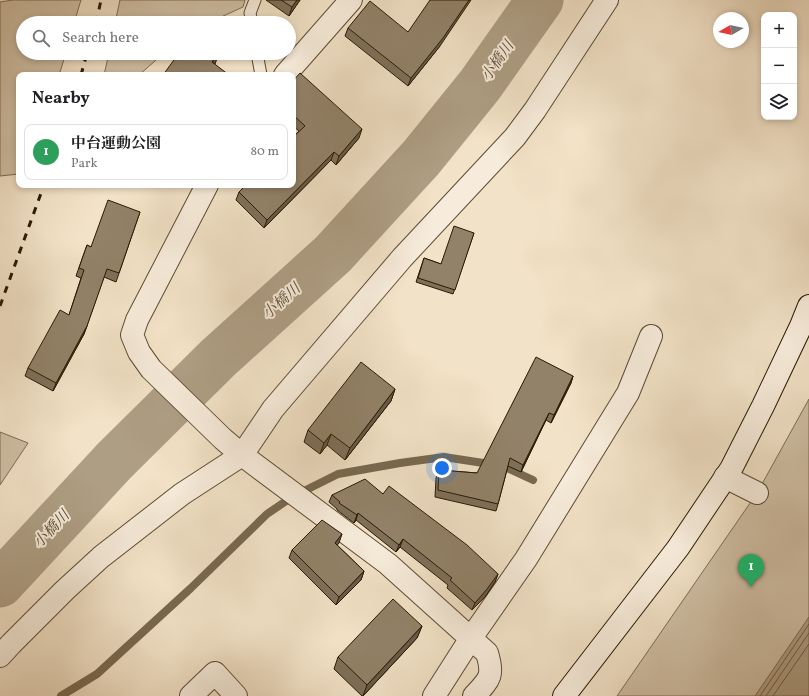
<!DOCTYPE html>
<html lang="en">
<head>
<meta charset="utf-8">
<style>
	:root { --surface:#fff; --page:#f6f6f6; --text:#202124; --muted:#757577; --line:#e0e0e0; --accent:#111827 }
	body { margin:0; font-family:Vollkorn,"Noto Serif JP",serif; background:var(--page); color:var(--text) }
	.controls { position:absolute; right:12px; top:12px; display:grid; overflow:hidden; border-radius:8px; box-shadow:0 2px 6px #0003 }
	.controls button { width:36px; height:36px; display:grid; place-items:center; padding:0; border:0; border-bottom:1px solid var(--line); background:var(--surface); color:var(--text); font:20px sans-serif }
	.compass { position:absolute; left:713px; top:12px; width:36px; height:36px; border-radius:50%; background:var(--surface); box-shadow:0 2px 6px #0003; rotate:261deg }
	.you { position:absolute; left:442px; top:468px; width:14px; height:14px; margin:-10px; border:3px solid #fff; border-radius:50%; background:#1a73e8; box-shadow:0 0 0 6px #1a73e833 }
	.badge { display:grid; place-items:center; width:26px; height:26px; border-radius:50%; background:var(--accent); color:#fff; font-size:13px; font-weight:700 }
	.pin { position:absolute; translate:-50% -33px; filter:drop-shadow(0 1px 2px #0008) }
	.pin::after { content:''; position:absolute; top:21px; width:14px; height:12px; background:inherit; clip-path:polygon(0 0,100% 0,50% 100%) }
	.list { margin:0; padding:0; list-style:none }
	h2 { display:flex; justify-content:space-between; align-items:center; height:52px; margin:0; padding:0 16px; font-size:17px }
	h2 small { font-size:13px; font-weight:400; color:var(--muted) }
	.list li { display:grid; grid-template-columns:26px 1fr auto; gap:12px; align-items:center; box-sizing:border-box; height:56px; margin:0 8px 8px; padding:0 8px; border:1px solid var(--line); border-radius:8px }
	.list b { display:block; font-size:15px; white-space:nowrap }
	.list p { margin:0; font-size:13px; white-space:nowrap; color:var(--muted) }
	.list em { font-size:13px; font-style:normal; color:var(--muted) }
	.icon { flex:none; width:22px; height:22px; fill:none; stroke:currentColor; stroke-width:2; stroke-linecap:round; stroke-linejoin:round }
	.map { position:relative; flex:none; width:809px; height:696px; overflow:hidden }
	.search { position:absolute; background:var(--surface); box-shadow:0 2px 6px #0003; left:16px; top:16px; width:280px; height:44px; display:flex; align-items:center; gap:10px; box-sizing:border-box; padding:0 14px; border-radius:22px; color:var(--muted); font-size:15px }
	.panel { position:absolute; background:var(--surface); box-shadow:0 2px 6px #0003; left:16px; top:72px; width:280px; height:116px; border-radius:8px }
	.map>svg:first-child { display:block }
	.green { fill:#d0c0a6; stroke:#7c6c54 }
	.water { fill:#ae9e84; stroke:#796950 }
	.lines { fill:none; stroke-linecap:round; stroke-linejoin:round }
	.shore { stroke:#6c5c44; stroke-width:1 }
	.stream { stroke:#796950; stroke-width:8 }
	.river { stroke:#ae9e84; stroke-width:47 }
	.lane-casing { stroke:#5b4b34; stroke-width:13 }
	.street-casing { stroke:#5b4b34; stroke-width:24 }
	.secondary-casing { stroke:#291903; stroke-width:24 }
	.lane { stroke:#f7ecdb; stroke-width:11 }
	.street { stroke:#f7ecdb; stroke-width:22 }
	.secondary { stroke:#f7ecdb; stroke-width:22 }
	.rail { stroke:#291903; stroke-width:3; stroke-dasharray:7 7; stroke-linecap:butt }
	.wall { fill:#7e705a; stroke:#291903 }
	.shaded-wall { fill:#665b4a; stroke:#291903 }
	.building { fill:#928269; stroke:#291903 }
	.labels { text-anchor:middle; stroke-width:4; stroke-linejoin:round; paint-order:stroke }
	.water-label { font-size:15px; font-style:italic; fill:#5e4e37; stroke:#f7ecdb }
</style>
</head>
<body>
<div class="map">
<svg width="809" height="696" viewBox="0 0 809 696">
	<rect width="100%" height="100%" fill="#f2e2c7"/>
	<filter id="stains"><feTurbulence type="fractalNoise" baseFrequency=".005" numOctaves="4"/><feColorMatrix values="0 0 0 0 .2 0 0 0 0 .09 0 0 0 0 .02 0 0 0 .5 -.17"/></filter>
	<radialGradient id="worn" r=".72"><stop offset=".6" stop-color="#630" stop-opacity="0"/><stop offset="1" stop-color="#630" stop-opacity=".3"/></radialGradient>
	<path class="green" d="M13,0H81L74,23H23V53H66L59,75H19V174L0,176V2Z
		M120,0H245L243,7L208,23H115Z
		M109,53H164L139,75H104Z
		M809,399V696H617L757,493Z
		M0,432L28,443L0,485Z"/>
	<path class="water" d="M809,617V696H755Z"/>
	<g class="lines">
		<path class="shore" d="M760,696L809,624
			M766,696L809,633
			M773,696L809,644"/>
		<path class="stream" d="M61,696L97,674L191,588L267,514L292,497L338,474L400,463L444,457L503,466L533,480"/>
		<path class="river" d="M0,584L114,461L218,358L333,254L421,158L480,85L540,0"/>
		<defs>
			<path id="lane" d="M252,23L250,13L255,0
				M257,53L261,75"/>
			<path id="street" d="M285,75L351,0
				M207,185L137,320L132,335L139,352L151,369L223,439L242,455L388,564L487,653C494,676 490,679 474,696
				M725,477L757,493
				M0,656L11,644L65,590L101,557L182,494L242,455L273,409L402,258L515,137L535,110L607,0
				M191,696L215,673L236,696
				M434,696L471,638L526,559L628,393L651,336"/>
			<path id="secondary" d="M564,696L678,548L731,469L763,406L801,326L809,306"/>
		</defs>
		<use href="#lane" class="lane-casing"/>
		<use href="#street" class="street-casing"/>
		<use href="#secondary" class="secondary-casing"/>
		<use href="#lane" class="lane"/>
		<use href="#street" class="street"/>
		<use href="#secondary" class="secondary"/>
		<path class="rail" d="M96,23L101,0
			M81,75L87,53
			M0,306L44,185"/>
	</g>
	<path class="wall" d="M266,0H300L289,16Z
		M348,28L408,32L440,46L408,86L345,36Z
		M293,81L359,138L336,165L331,160L264,228L236,200L239,192L299,131L293,126Z
		M140,212L116,282L104,277L84,334L53,391L25,376L28,368L69,315L81,278L76,276L87,245L91,247Z
		M474,233L453,294L416,282L424,258L441,264Z
		M573,376L571,383L551,423L546,420L521,472L508,466L498,504L496,511L435,497L436,478L439,470L477,473Z
		M395,389L391,401L345,460L327,445L320,454L304,442L308,430Z
		M383,494L498,574L495,582L485,597L472,610L447,588L448,585L400,547L396,552L356,520L354,523L337,510V509L329,502L332,495Z
		M339,543L337,545L364,571L361,580L336,605L289,558L292,550Z
		M422,626L417,638L363,696H362L334,669L338,657Z"/>
	<path class="shaded-wall" d="M297,0H300L289,16L292,7Z
		M469,0H471L440,46L408,86L411,78Z
		M219,53L215,64L212,62Z
		M362,129L359,138L336,165L339,156Z
		M334,152L331,160L264,228L267,220Z
		M87,326L84,334L53,391L56,383Z
		M573,376L571,383L551,423L554,415Z
		M395,389L391,401L345,460L350,448Z
		M549,413L546,420L521,472L523,465Z
		M331,434L327,445L320,454L324,443Z
		M358,513L356,520L354,523L357,515Z
		M342,534L339,543L332,551L335,543Z
		M403,539L400,547L396,552L399,545Z
		M364,571L361,580L336,605L339,597Z
		M498,574L495,582L485,597L472,610L475,603Z
		M422,626L417,638L363,696L367,685Z"/>
	<path class="building" d="M281,0H297L292,7Z
		M430,0H469L443,38L411,78L348,28L370,1L408,32Z
		M179,53H219L212,62L229,75H163Z
		M300,73L362,129L339,156L334,152L267,220L239,192L246,185H293V137L305,126L293,115V81Z
		M108,200L140,212L119,273L107,269L87,326L56,383L28,368L60,310L69,315L84,270L79,268L87,245L91,247Z
		M454,226L474,233L455,290L418,278L424,258L441,264Z
		M536,357L573,376L554,415L549,413L523,465L510,458L498,504L438,490L439,470L477,473Z
		M361,362L395,389L350,448L331,434L324,443L308,430Z
		M365,479L383,494L389,486L467,545L498,574L487,589L475,603L450,580L452,578L403,539L399,545L358,513L357,515L339,503L340,502L332,495Z
		M322,520L342,534L335,543L364,571L339,597L292,550Z
		M393,599L422,626L367,685L338,657Z"/>
	<g class="labels">
		<g class="water-label">
			<text transform="translate(497 61) rotate(-55)" y="5">小橋川</text>
			<text transform="translate(281 301) rotate(-42)" y="5">小橋川</text>
			<text transform="translate(51 529) rotate(-47)" y="5">小橋川</text>
		</g>
	</g>
	<rect width="100%" height="100%" filter="url(#stains)"/>
	<rect width="100%" height="100%" fill="url(#worn)"/>
</svg>
<div class="controls">
<button>+</button>
<button>−</button>
<button><svg class="icon" aria-label="layers" viewBox="0 0 24 24"><path d="M12 4l9 5-9 5-9-5zM3 14l9 5 9-5"/></svg></button>
</div>
<svg class="compass" viewBox="-18 -18 36 36"><path d="M0-13l5 13h-10z" fill="#e53935"/><path d="M0 13l5-13h-10z" fill="#757577"/></svg>
<div class="you"></div>
<div class="pin badge" style="left:751px;top:587px;background:#2e9e5b">1</div>
<div class="search"><svg class="icon" aria-label="search" viewBox="0 0 24 24"><circle cx="10" cy="10" r="6"/><path d="M15 15l6 6"/></svg>Search here</div>
<section class="panel">
<h2>Nearby<small></small></h2>
<ul class="list">
<li><span class="badge" style="background:#2e9e5b">1</span><div><b>中台運動公園</b><p>Park</p></div><em>80 m</em></li>
</ul>
</section>
</div>
</body>
</html>
